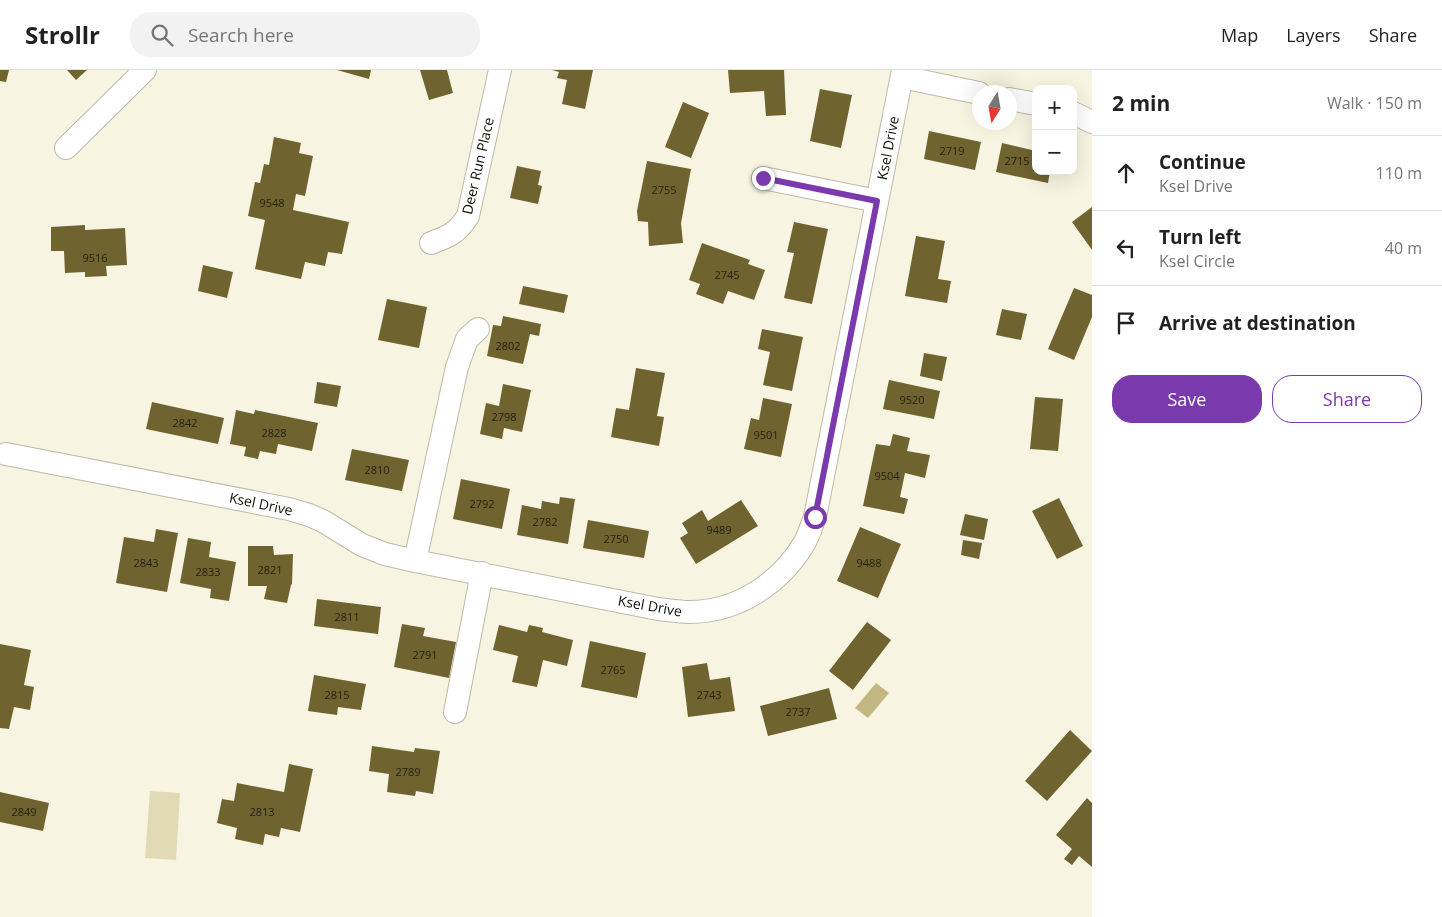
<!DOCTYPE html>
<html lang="en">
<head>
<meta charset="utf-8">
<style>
	:root { --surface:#fff; --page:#f2f2f2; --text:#222; --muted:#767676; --line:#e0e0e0; --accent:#7a39ad }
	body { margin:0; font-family:"Open Sans",sans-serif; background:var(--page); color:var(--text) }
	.controls { position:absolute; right:15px; top:15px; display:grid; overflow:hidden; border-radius:10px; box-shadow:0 5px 20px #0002 }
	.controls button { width:45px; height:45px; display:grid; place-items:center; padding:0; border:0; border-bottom:1px solid var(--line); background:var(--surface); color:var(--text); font:25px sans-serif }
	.compass { position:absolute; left:972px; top:15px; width:45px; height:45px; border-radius:50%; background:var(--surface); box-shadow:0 5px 20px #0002; rotate:191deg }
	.stop { position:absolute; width:15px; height:15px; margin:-11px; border:4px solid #7a39ad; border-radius:50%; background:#fff }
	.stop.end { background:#7a39ad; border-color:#fff; box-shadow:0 1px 5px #0008 }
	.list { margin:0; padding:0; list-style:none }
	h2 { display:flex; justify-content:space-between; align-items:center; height:65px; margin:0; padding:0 20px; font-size:21px }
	h2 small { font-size:16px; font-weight:400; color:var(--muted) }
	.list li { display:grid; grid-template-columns:32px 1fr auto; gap:15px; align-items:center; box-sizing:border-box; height:75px; padding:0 20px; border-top:1px solid var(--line) }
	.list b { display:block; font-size:19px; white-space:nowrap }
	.list p { margin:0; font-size:16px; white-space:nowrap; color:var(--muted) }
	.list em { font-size:16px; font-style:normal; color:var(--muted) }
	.actions { display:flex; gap:10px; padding:15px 20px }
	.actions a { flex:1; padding:11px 0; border:1px solid var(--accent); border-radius:20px; text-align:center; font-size:18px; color:var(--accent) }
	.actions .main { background:var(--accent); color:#fff }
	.icon { flex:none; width:28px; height:28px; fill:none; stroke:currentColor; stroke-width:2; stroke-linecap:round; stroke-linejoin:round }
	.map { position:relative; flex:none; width:1092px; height:847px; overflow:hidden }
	header { display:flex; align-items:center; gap:30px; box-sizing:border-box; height:70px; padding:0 25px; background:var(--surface); border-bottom:1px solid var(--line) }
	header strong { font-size:24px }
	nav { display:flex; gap:28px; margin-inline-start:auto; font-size:18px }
	.search { width:350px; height:45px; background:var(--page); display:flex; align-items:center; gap:12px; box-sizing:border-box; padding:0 18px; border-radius:20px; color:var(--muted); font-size:19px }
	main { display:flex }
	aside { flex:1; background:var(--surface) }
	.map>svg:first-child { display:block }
	.green { fill:#e2dab4 }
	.water { fill:#c3b781 }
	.building { fill:#6f6330 }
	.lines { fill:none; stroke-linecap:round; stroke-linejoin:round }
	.minor-casing { stroke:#bdb9a8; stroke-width:24 }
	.minor { stroke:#fff; stroke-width:22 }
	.route { stroke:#7a39ad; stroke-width:6 }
	.labels { text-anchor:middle; stroke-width:5; stroke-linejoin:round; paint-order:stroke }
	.number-label { font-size:11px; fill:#262211 }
	.street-label { font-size:14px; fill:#0e0d07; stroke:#fff }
</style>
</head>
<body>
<header>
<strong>Strollr</strong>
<div class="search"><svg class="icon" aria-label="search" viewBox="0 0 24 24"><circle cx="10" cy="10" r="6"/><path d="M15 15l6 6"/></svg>Search here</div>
<nav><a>Map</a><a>Layers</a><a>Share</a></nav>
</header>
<main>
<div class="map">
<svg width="1092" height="847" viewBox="0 0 1092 847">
	<rect width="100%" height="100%" fill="#f8f4e2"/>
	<path class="green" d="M150,721L180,723L176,790L145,788Z"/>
	<path class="water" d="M876,613L889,623L868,648L855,638Z"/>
	<path class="building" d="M0,0H9L6,12L0,11Z
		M67,0H87L76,10Z
		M337,0H371L369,9Z
		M420,0H447L453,23L429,30Z
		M552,0H593L585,39L562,34L567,10L557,8L559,2Z
		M728,0H784L786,45L766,46L764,21L730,23Z
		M820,19L852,25L841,78L810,71Z
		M683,32L709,43L691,88L665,77Z
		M929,61L981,72L975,100L924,89Z
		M274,67L301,73L299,83L313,86L305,126L296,124L293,140L349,152L342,184L328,182L325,196L305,192L301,209L255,199L265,150L248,146L255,112L260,113L264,94L269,95Z
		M1002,73L1036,81V101H1050L1048,113L996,102Z
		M647,91L691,99L681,153L683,173L649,176L648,152L638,151L637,141Z
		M517,96L541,101L538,115L542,116L538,134L510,128Z
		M1092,137V180L1072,152Z
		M794,152L828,159L812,234L784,228L794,183L787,182Z
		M85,155V160L125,158L127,195L106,196L107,206L85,207V202L65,203L64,181H51V157Z
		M916,166L945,171L938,209L951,211L947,233L905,226Z
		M702,173L750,190L748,194L765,200L754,230L728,221L723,234L696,224L700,214L689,210Z
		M203,195L233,202L227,228L198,221Z
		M523,216L568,225L564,243L519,234Z
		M1074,218L1092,225V247L1074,290L1048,279Z
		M387,229L427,237L419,278L378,270Z
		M1002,239L1027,244L1021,270L996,265Z
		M503,246L541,254L539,266L530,264L523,294L487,286L493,255L501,256Z
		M762,259L803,267L792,321L763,315L770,282L758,279Z
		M924,283L947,287L942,311L920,306Z
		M636,298L665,303L657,346L664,347L659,376L611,367L616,338L629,340Z
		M889,310L940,321L934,349L883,339Z
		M317,312L341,316L337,337L314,333Z
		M503,314L531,320L522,362L504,358L502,369L480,364L486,333L499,336Z
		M1035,327L1063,329L1058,381L1030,379Z
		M763,328L792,334L781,387L744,379L751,348L759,350Z
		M152,332L224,348L218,374L146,359Z
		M236,340L254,344L255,340L318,353L312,381L278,374L276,384L260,381L258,389L244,386L246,377L230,374Z
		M893,364L910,368L907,381L930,385L925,408L905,403L900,427L908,429L904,444L863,436L876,374L890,376Z
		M352,379L409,390L402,421L345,410Z
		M461,409L510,419L502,459L453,449Z
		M560,427L575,429L568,474L517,465L522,435L541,439L542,431L559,434Z
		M1059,428L1083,476L1057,489L1032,441Z
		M741,430L758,456L696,494L680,468L688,463L682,453L702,440L708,451Z
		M965,444L988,449L984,470L960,465Z
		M588,450L649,461L644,488L583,478Z
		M860,457L901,474L878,528L837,511Z
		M156,459L178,463L167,522L116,513L124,467L154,472Z
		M188,468L211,472L209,487L236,492L229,531L210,528L211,519L180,513Z
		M963,470L982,473L979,489L961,485Z
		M248,476H273L274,485L293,484L292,514L291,515L287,533L264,529L267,516H248Z
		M317,529L381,537L378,564L314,556Z
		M867,552L891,570L853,620L829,601Z
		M402,554L425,558L423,566L456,572L449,608L394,597Z
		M499,555L527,562L529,555L543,558L542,562L573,570L567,596L543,590L537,617L512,612L518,586L493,580Z
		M590,571L646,583L637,628L581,617Z
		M0,574L31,580L24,615L34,617L30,640L14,637L9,659L0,658Z
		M707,593L710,610L730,607L735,641L688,647L682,597Z
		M314,605L366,614L361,640L338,637L337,645L308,641Z
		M829,618L837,649L768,666L760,636Z
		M1070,660L1092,681L1047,731L1025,711Z
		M372,676L414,682L415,678L440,681L433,724L416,721L415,726L387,722L389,704L369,701Z
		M289,694L313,699L300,762L281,758L279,767L265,764L263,775L235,769L237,758L217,753L222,729L234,731L237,713L284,722Z
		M0,722L49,733L43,761L0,752Z
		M1087,728L1092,733V797L1079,786L1072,795L1064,789L1072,779L1056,765Z"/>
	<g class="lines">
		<defs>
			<path id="minor" d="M902,7L979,23
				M1009,29L1036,34
				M1073,43L1092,52
				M66,78L145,0
				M763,108L877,131
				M431,173C450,166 457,163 468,146L500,0
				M6,384L289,439L309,445L323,451L362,475L385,484L415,491L658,539C668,540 679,542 689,542C738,542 781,513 805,472C809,464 812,455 815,447L903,0
				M415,491L457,297L467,269L478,259
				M455,642L482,503"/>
		</defs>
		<use href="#minor" class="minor-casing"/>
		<use href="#minor" class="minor"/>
	</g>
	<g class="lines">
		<path class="route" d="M763,108L877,131L815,447"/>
	</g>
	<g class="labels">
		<g class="number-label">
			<text x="952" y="85">2719</text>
			<text x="1017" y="95">2715</text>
			<text x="664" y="124">2755</text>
			<text x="272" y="137">9548</text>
			<text x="95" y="192">9516</text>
			<text x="727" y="209">2745</text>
			<text x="508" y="280">2802</text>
			<text x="912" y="334">9520</text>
			<text x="504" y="351">2798</text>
			<text x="185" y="357">2842</text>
			<text x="274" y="367">2828</text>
			<text x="766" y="369">9501</text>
			<text x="377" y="404">2810</text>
			<text x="887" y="410">9504</text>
			<text x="482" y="438">2792</text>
			<text x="545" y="456">2782</text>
			<text x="719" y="464">9489</text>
			<text x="616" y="473">2750</text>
			<text x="146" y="497">2843</text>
			<text x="869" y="497">9488</text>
			<text x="270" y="504">2821</text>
			<text x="208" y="506">2833</text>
			<text x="347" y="551">2811</text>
			<text x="425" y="589">2791</text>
			<text x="613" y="604">2765</text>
			<text x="337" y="629">2815</text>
			<text x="709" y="629">2743</text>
			<text x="798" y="646">2737</text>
			<text x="408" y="706">2789</text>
			<text x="24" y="746">2849</text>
			<text x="262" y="746">2813</text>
		</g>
		<g class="street-label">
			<text transform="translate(888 78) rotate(-79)" y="5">Ksel Drive</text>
			<text transform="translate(478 96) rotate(-77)" y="5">Deer Run Place</text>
			<text transform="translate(261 434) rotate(12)" y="5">Ksel Drive</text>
			<text transform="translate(650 536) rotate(10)" y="5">Ksel Drive</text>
		</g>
	</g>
</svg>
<div class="controls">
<button>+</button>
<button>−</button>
</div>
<svg class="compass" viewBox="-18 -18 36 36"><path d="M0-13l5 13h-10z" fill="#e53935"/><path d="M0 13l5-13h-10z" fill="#767676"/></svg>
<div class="stop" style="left:815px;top:447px"></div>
<div class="stop end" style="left:763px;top:108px"></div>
</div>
<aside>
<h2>2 min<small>Walk · 150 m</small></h2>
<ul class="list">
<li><svg class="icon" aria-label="ahead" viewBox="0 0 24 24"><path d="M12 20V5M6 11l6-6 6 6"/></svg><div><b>Continue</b><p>Ksel Drive</p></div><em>110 m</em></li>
<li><svg class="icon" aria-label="left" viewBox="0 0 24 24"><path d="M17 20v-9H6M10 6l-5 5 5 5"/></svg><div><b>Turn left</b><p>Ksel Circle</p></div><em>40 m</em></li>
<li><svg class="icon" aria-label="arrive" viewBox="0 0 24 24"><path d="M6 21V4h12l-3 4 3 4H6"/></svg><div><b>Arrive at destination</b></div></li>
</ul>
<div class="actions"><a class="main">Save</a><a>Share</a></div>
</aside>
</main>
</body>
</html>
